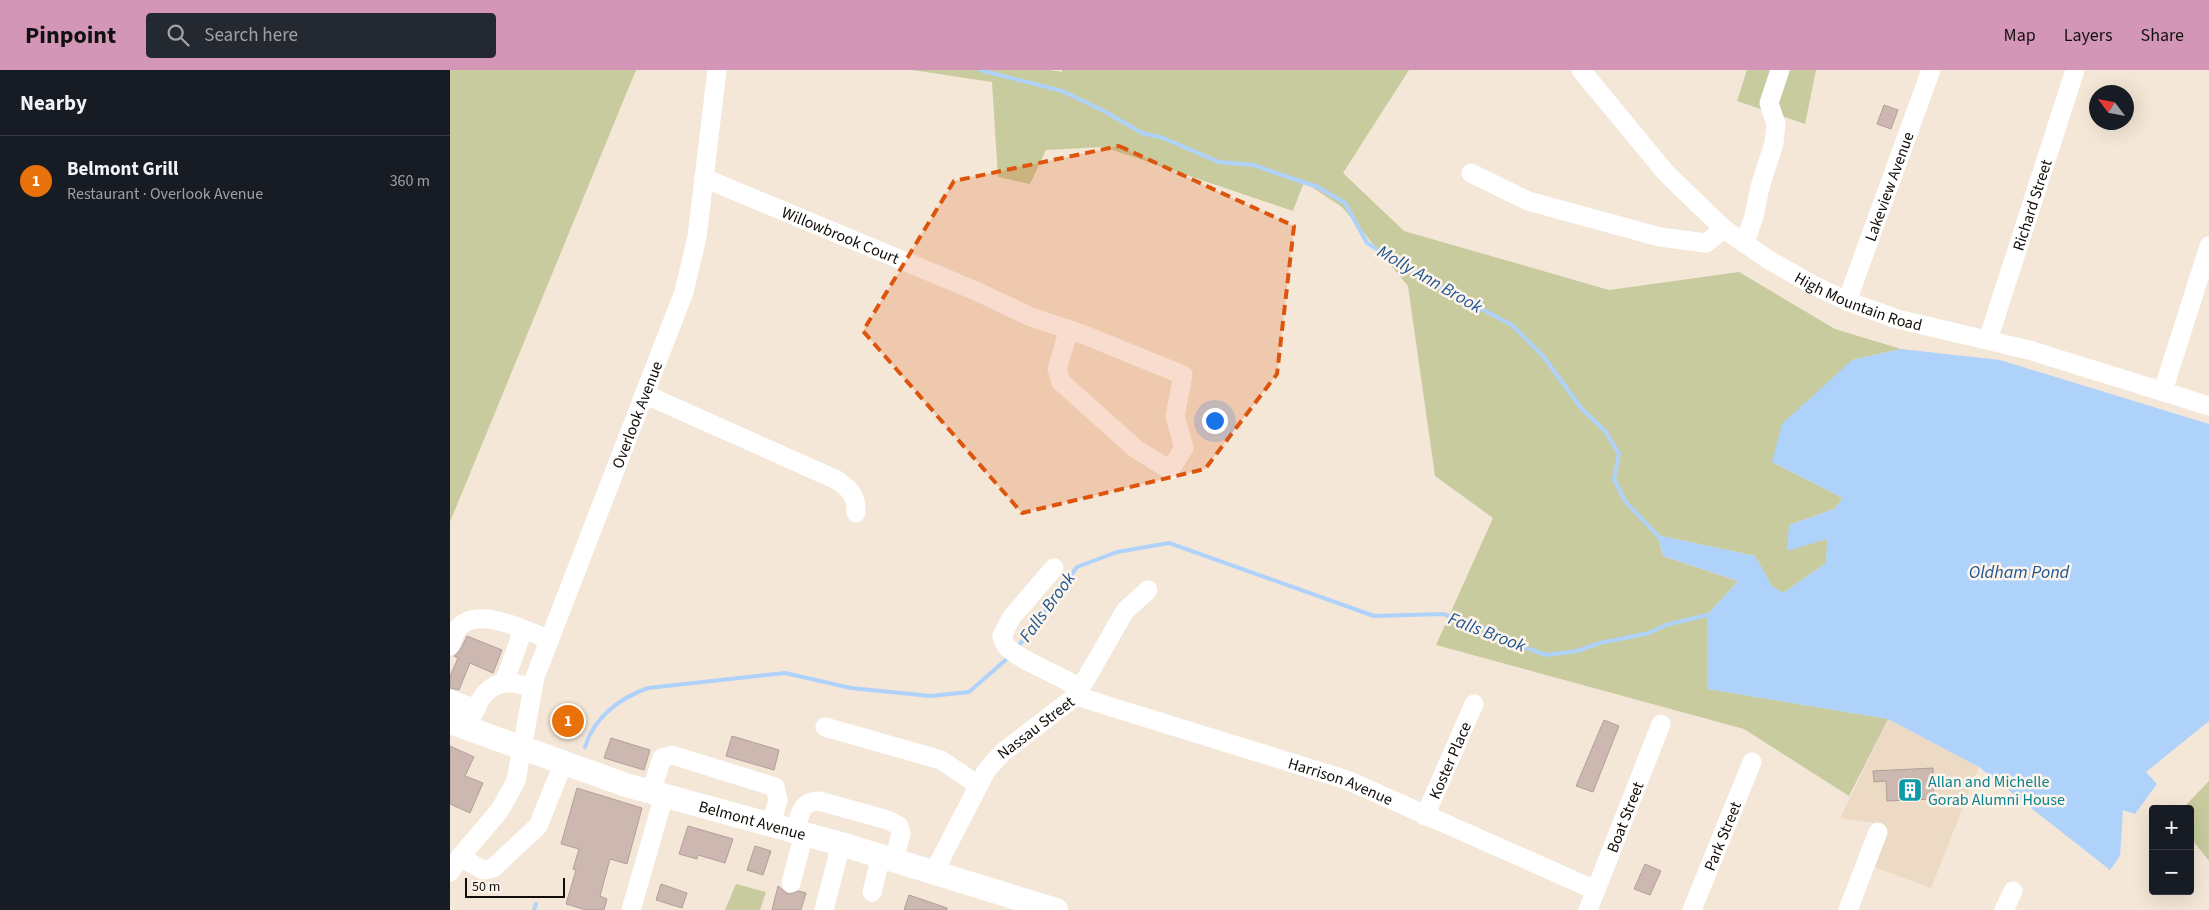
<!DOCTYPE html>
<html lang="en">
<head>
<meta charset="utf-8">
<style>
	:root { --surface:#171b24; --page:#242831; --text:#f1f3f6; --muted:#9ea1a6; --line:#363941; --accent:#d396b6 }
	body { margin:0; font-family:"Source Sans 3",sans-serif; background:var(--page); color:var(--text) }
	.controls { position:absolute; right:15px; bottom:15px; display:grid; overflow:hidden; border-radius:5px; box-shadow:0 5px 20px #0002 }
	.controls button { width:45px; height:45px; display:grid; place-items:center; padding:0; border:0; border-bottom:1px solid var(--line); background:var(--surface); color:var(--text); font:25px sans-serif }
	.compass { position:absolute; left:1639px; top:15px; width:45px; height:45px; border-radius:50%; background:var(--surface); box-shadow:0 5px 20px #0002; rotate:302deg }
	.scale { position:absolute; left:15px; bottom:12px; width:100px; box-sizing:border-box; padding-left:5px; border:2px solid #120d08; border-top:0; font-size:14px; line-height:18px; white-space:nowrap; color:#120d08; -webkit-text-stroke:4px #fdf5ec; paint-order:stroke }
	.you { position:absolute; left:764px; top:350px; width:18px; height:18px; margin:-12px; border:4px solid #fff; border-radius:50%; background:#1a73e8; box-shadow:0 0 0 8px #1a73e833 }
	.badge { display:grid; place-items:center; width:32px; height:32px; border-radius:50%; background:var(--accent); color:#fff; font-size:16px; font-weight:700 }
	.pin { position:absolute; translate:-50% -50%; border:2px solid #fff; box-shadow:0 1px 5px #0006 }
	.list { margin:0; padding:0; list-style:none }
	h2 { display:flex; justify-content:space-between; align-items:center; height:65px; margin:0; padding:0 20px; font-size:21px }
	h2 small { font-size:16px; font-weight:400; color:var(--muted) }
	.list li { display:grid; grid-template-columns:32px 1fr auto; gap:15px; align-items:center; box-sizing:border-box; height:90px; padding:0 20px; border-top:1px solid var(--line) }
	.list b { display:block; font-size:19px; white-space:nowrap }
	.list p { margin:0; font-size:16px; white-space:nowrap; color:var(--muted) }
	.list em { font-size:16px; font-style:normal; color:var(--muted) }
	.icon { flex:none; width:28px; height:28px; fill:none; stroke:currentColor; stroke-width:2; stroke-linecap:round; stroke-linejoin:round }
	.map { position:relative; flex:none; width:1759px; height:840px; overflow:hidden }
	header { display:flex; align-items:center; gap:30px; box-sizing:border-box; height:70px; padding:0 25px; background:var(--accent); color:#111 }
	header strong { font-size:24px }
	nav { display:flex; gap:28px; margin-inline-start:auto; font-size:18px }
	.search { width:350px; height:45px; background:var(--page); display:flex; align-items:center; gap:12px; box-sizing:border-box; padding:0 18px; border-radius:5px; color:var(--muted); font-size:19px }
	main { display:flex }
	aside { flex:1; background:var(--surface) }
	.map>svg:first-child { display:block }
	.built { fill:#ecdac4 }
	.green { fill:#c7cb9e }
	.water { fill:#afd2fb }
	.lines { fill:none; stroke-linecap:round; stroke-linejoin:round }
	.stream { stroke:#afd2fb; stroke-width:4 }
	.building { fill:#ccb8b1; stroke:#b39f99 }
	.minor { stroke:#fff; stroke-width:19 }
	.major { stroke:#fff; stroke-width:24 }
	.marked { fill:#dd550c; fill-opacity:0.2; stroke:#dd550c; stroke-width:4; stroke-dasharray:10 6; stroke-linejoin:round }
	.labels { text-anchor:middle; stroke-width:5; stroke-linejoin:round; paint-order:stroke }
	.street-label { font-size:16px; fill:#120d08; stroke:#fdf5ec }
	.culture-label { font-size:16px; fill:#0d838f; stroke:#fdf5ec; text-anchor:start }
	.water-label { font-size:18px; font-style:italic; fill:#1e5694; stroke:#fdf5ec }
</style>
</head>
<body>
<header>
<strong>Pinpoint</strong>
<div class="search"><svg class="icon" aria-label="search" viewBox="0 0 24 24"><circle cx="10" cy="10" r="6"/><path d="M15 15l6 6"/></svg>Search here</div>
<nav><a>Map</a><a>Layers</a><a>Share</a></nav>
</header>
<main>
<aside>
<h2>Nearby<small></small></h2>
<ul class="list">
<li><span class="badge" style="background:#e8710a">1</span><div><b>Belmont Grill</b><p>Restaurant · Overlook Avenue</p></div><em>360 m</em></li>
</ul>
</aside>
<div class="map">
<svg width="1759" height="840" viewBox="0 0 1759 840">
	<rect width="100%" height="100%" fill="#f4e7d7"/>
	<path class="built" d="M1438,649L1529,697L1481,818L1416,794L1430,754L1390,748Z"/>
	<path class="green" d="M0,0H186L0,452Z
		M462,0H600L612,2V0H959L893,103L954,161L1159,220L1289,202L1385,259L1451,279L1402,290L1322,392L1393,428L1384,439L1339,455L1378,469L1376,493L1333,523L1322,517L1305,486L1207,465L1213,486L1288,511L1257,545V619L1438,649L1399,726L1294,659L986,575L1043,448L985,406L958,216L892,137L854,112L843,141L654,77L596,80L580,114L548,107L542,12Z
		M1297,0H1366L1355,54L1287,31Z
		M1759,711V791L1740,767V739H1732Z
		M286,814L316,822L310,840H275Z"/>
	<path class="water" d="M1451,279L1550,290L1759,354V651L1696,702L1707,714L1685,744L1673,740L1670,786L1660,800L1529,697L1438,649L1257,619V545L1288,511L1213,486L1207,465L1305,486L1322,516L1333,523L1376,493L1377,469L1337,481L1339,455L1384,439L1393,428L1322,392L1332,354L1402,290Z"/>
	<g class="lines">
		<path class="stream" d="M530,0L612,21L654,41L692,63L713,68L769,92L804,95L823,102L868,117L895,133L917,173L973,208L1062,255L1093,286L1131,338L1155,361L1169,384L1164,409L1175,431L1207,465
			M567,578L627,497L667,482L719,473L924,546L993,544L1035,558L1066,574L1096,585L1127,581L1150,573L1199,563L1216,555L1257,545
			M135,677C144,647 170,628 198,618L335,603L401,618L481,626L519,622L559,587
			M84,840L86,834"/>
	</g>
	<path class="building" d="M1434,35L1448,40L1441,59L1427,54Z
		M17,566L52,580L43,603L20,593L9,620L0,618V606L8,588L4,586L10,580Z
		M1154,650L1169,656L1143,722L1126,716Z
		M282,666L329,680L324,700L276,686Z
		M161,668L200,680L194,700L154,688Z
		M0,676L24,687L15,706L33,713L20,743L0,734Z
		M1483,698L1484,729L1437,731L1436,711L1424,712L1423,701Z
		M127,718L192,738L177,794L160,789L150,826L157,829L154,840H136L116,834L126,800L123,799L129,779L111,774Z
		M238,756L283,769L275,793L248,785L247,789L229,784Z
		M305,776L321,781L313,805L297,800Z
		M1195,794L1211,801L1200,825L1184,819Z
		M211,814L237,823L232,838L206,830Z
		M328,816L338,824L349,821L356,823L351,840H322Z
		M459,825L497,838V840H454Z"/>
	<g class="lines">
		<g class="minor">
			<path id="s1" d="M1131,0L1216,103L1246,132L1274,159L1319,190L1363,215L1397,231L1447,249L1579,280L1759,336"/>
			<path d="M1021,103L1078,131L1210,167L1256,173L1274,159"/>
			<path id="s2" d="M254,108L526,221L581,247L632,264L733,305L725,346L734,378L720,400L686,379L611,312L607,299L619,259"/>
			<path d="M1295,173L1304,146L1310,117L1324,73L1326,54L1319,33L1330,0"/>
			<path id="s3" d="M1397,231L1481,0"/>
			<path id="s4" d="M1538,270L1625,0"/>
			<path d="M1713,321L1759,176"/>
			<path d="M194,324L387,410C400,419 407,426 406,443"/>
			<path d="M604,498L561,548L552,566C553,570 554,574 557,577C572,592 610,605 630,618"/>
			<path d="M0,576C2,571 5,562 8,558C28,535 76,561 98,569"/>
			<path d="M54,613L73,560"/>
			<path id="s5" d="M626,626L897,710L1145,820"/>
			<path d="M0,629L26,639"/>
			<path d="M375,657L491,690L528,715"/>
			<path d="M17,659C24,642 32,615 55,613C64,612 74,616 83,617"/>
			<path d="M201,722L212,688L222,685L325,717L328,730L321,755"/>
			<path id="s6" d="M975,746L1024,634"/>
			<path d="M345,762C350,745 350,731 369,731L438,750L449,756L451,764L444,790"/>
			<path d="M10,787L33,800L43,798L88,756L113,694"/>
			<path id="s7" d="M0,802L10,787L50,740L66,711L85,607L234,222L247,167L267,0"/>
			<path id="s8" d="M484,802L536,701L553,682L626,626L675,541L698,520"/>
			<path d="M341,813L354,764"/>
			<path d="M422,822L431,786"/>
			<path d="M181,840L214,726"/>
			<path d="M374,840L391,774"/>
			<path id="s9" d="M1138,840L1211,654"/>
			<path id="s10" d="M1242,840L1302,692"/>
			<path d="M1398,840L1428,762"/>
			<path d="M1554,840L1563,821"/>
		</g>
		<path class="major" id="s11" d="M0,652L176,715L391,774L606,840"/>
	</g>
	<path class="marked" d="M669,76L844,156L827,304L755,399L572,443L413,261L504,111Z"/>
	<defs>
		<symbol id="building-square" viewBox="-11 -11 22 22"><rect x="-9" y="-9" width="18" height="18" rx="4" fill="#0f9aa8" stroke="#fdf5ec"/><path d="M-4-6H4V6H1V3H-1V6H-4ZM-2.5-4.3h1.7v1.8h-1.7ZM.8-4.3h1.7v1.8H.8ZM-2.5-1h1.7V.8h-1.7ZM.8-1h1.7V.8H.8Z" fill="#fff"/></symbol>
	</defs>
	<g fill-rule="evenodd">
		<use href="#building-square" x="1446" y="706" width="28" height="28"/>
	</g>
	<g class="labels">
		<g class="street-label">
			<text dy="6" stroke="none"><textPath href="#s3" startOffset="122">Lakeview Avenue</textPath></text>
			<text dy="6" stroke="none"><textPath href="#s4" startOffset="142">Richard Street</textPath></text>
			<text dy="6" stroke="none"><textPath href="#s2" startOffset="148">Willowbrook Court</textPath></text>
			<text dy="6" stroke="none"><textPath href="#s1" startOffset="368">High Mountain Road</textPath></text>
			<text dy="6" stroke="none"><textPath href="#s7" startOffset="500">Overlook Avenue</textPath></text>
			<text dy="6" stroke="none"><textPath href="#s8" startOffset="180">Nassau Street</textPath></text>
			<text dy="6" stroke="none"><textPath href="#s6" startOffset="61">Koster Place</textPath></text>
			<text dy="6" stroke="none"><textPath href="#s5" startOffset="278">Harrison Avenue</textPath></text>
			<text dy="6" stroke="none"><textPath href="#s9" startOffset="100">Boat Street</textPath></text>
			<text dy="6" stroke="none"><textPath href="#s11" startOffset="318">Belmont Avenue</textPath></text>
			<text dy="6" stroke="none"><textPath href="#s10" startOffset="80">Park Street</textPath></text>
		</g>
		<g class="culture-label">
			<text x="1478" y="717">Allan and Michelle<tspan x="1478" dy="18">Gorab Alumni House</tspan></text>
		</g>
		<g class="water-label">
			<text transform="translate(980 209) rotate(30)" y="6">Molly Ann Brook</text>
			<text x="1569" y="508">Oldham Pond</text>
			<text transform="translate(597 537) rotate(-54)" y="6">Falls Brook</text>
			<text transform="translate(1037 562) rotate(21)" y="6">Falls Brook</text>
		</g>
	</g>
</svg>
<div class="controls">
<button>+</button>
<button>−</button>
</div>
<svg class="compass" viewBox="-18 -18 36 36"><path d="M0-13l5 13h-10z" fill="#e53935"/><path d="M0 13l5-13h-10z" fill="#9ea1a6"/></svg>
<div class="scale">50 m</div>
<div class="you"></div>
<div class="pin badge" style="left:118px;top:651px;background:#e8710a">1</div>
</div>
</main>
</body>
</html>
